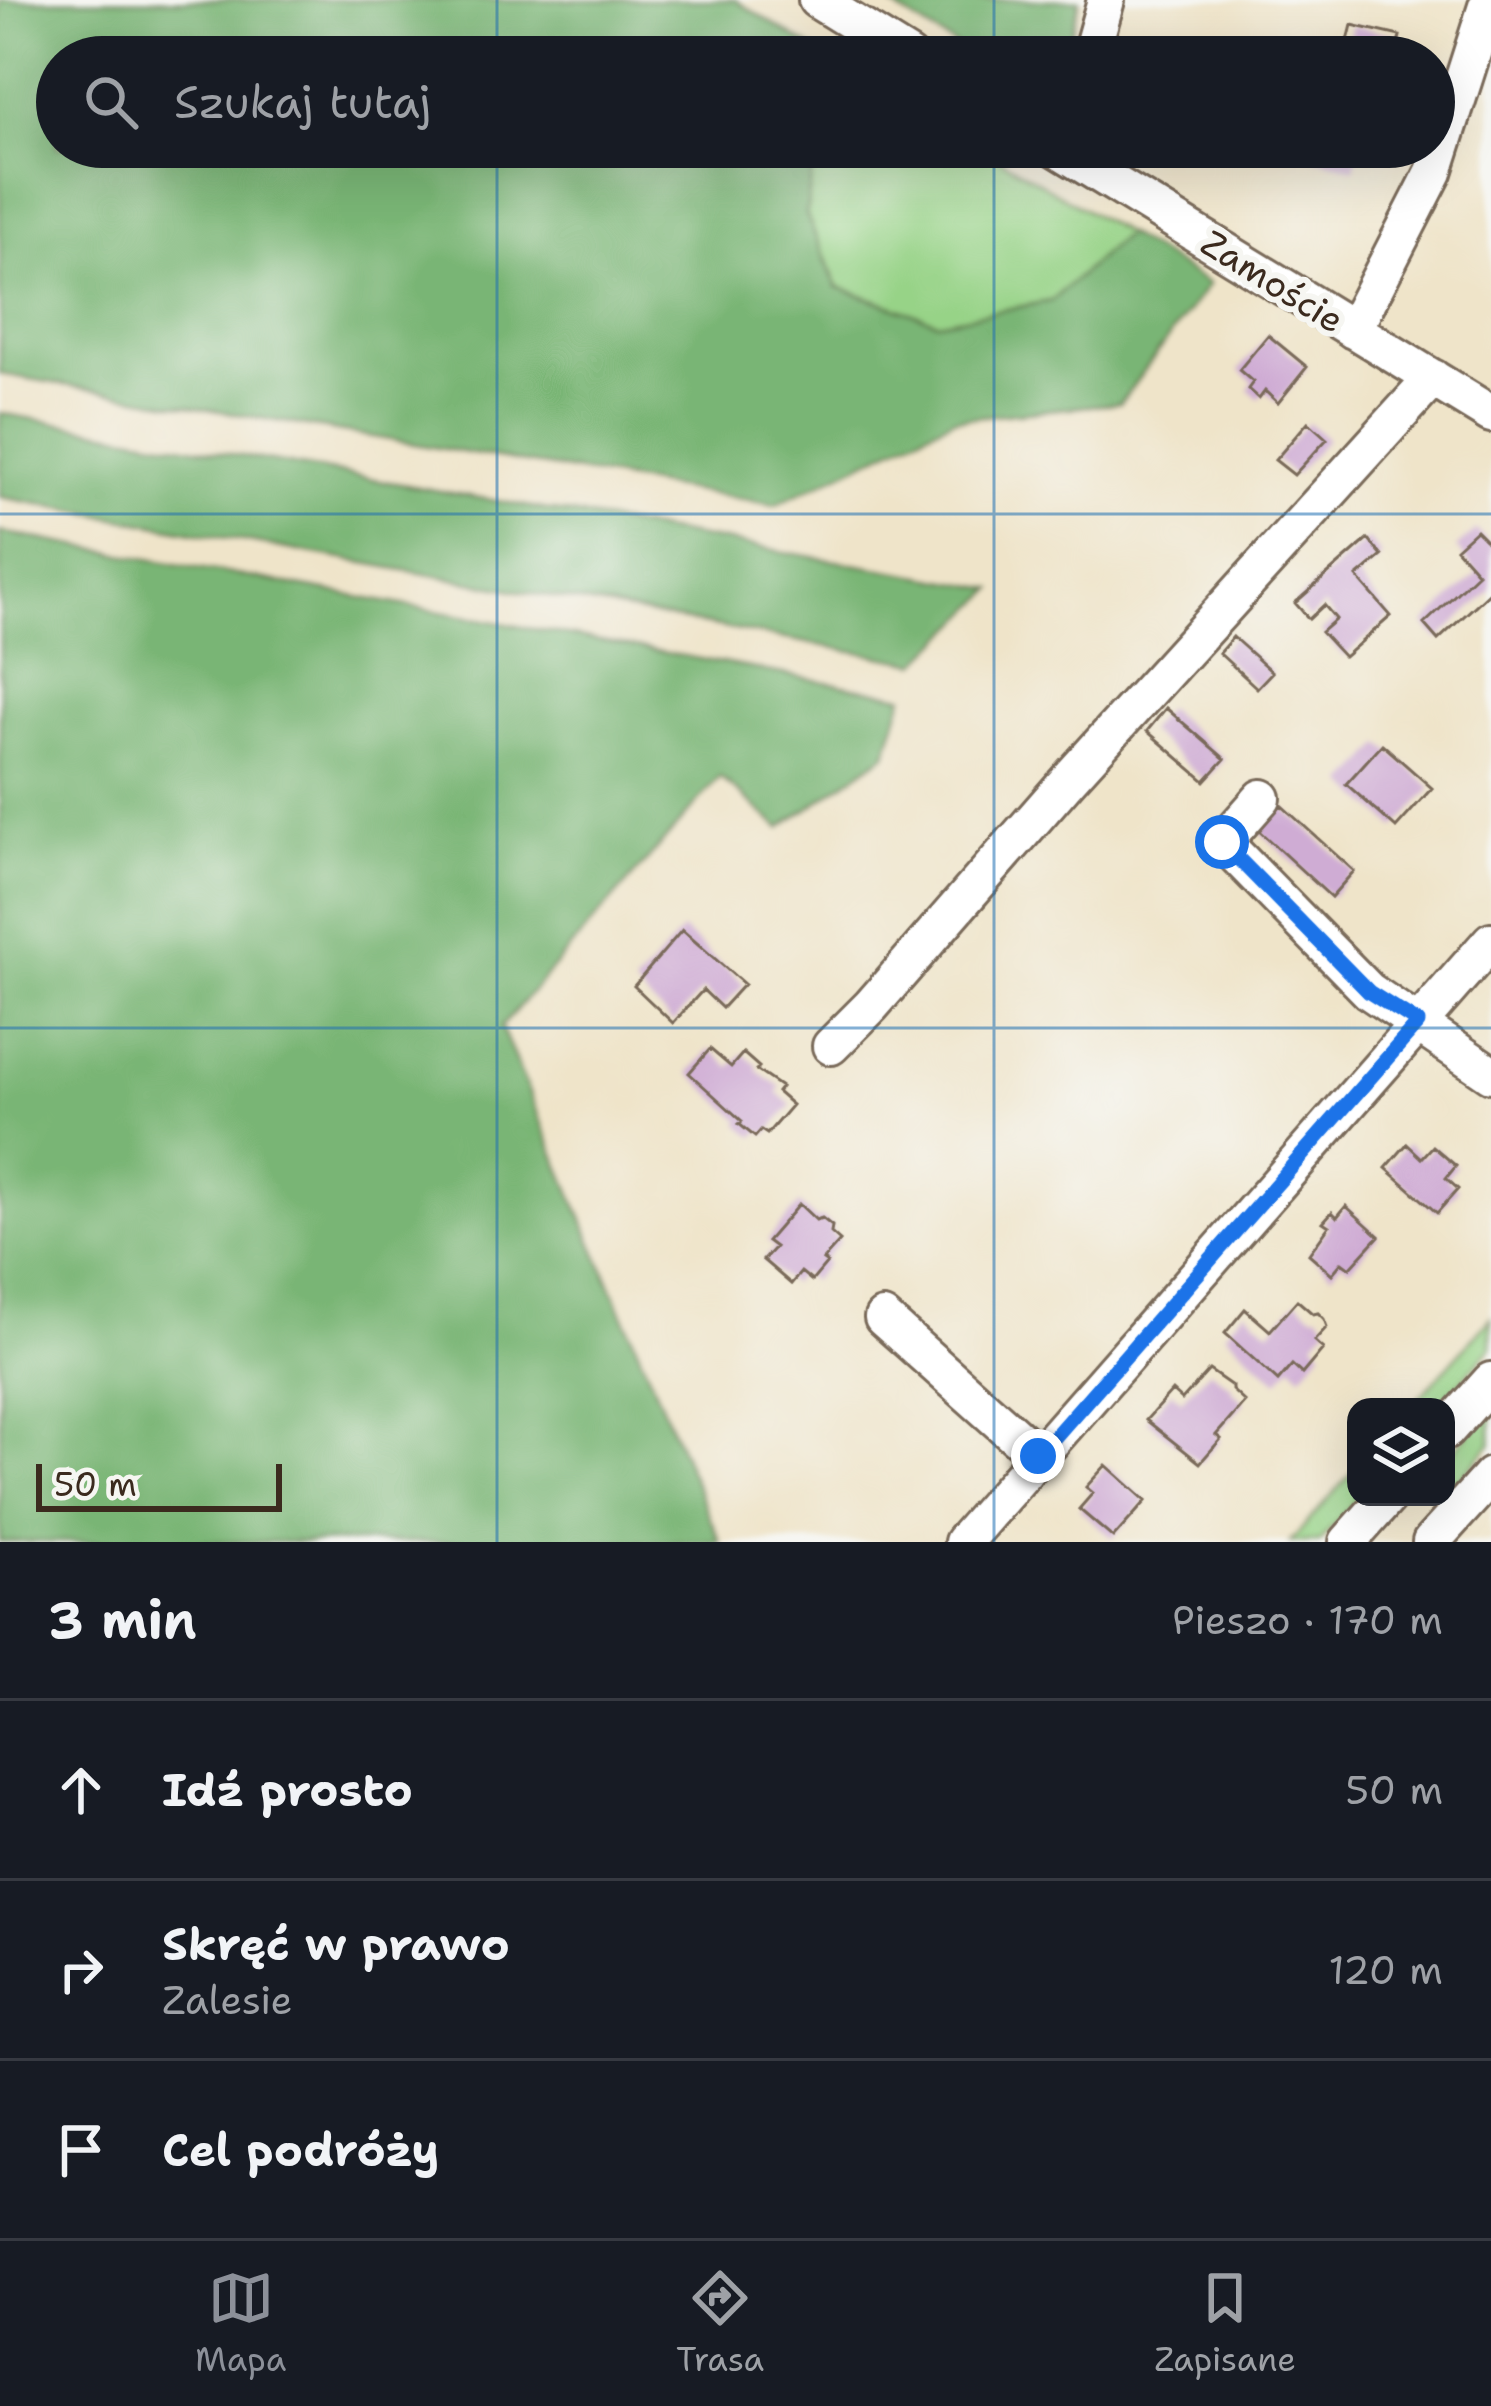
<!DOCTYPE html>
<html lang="pl">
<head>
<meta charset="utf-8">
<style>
	:root { --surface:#171b24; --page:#20242c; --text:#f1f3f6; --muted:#9ea1a6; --line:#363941; --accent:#8c9099 }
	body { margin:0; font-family:"Shantell Sans",sans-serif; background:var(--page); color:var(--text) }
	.controls { position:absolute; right:36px; bottom:36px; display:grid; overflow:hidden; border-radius:24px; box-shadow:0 12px 48px #0002 }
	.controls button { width:108px; height:108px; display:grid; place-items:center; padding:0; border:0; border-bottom:3px solid var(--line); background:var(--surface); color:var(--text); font:60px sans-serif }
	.scale { position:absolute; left:36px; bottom:30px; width:246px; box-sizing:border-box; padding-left:12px; border:6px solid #3b2a1e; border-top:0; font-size:33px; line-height:42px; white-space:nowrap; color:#3b2a1e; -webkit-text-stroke:9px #f6f6f2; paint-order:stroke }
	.stop { position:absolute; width:36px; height:36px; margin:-27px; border:9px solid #1a73e8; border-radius:50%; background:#fff }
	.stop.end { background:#1a73e8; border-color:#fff; box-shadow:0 3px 12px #0008 }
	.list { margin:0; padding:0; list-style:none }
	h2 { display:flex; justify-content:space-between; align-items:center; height:156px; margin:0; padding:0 48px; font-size:51px }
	h2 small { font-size:39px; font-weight:400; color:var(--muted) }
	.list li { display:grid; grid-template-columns:78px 1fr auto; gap:36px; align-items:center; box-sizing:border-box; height:180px; padding:0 48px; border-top:3px solid var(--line) }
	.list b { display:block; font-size:45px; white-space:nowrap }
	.list p { margin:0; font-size:39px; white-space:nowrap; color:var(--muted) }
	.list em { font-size:39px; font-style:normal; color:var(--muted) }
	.icon { flex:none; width:66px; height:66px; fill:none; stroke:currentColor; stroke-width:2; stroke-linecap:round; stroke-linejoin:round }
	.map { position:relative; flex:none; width:1491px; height:1542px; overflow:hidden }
	.search { position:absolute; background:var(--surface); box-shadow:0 12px 48px #0002; left:36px; right:36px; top:36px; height:132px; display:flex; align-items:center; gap:30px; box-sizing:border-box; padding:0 42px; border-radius:66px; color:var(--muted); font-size:45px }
	.sheet { height:696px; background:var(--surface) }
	nav { display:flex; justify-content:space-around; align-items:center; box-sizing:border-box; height:168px; border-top:3px solid var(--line); background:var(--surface); font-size:33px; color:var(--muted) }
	nav a { display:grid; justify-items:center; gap:6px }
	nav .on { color:var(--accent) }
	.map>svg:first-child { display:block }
	.green { fill:#97d387; stroke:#697e52; stroke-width:3 }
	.forest { fill:#79b574; stroke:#5a7049; stroke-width:3 }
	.building { fill:#cfacd4 }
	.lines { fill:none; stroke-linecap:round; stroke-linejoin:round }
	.minor-casing { stroke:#7a6b5a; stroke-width:42 }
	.minor { stroke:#fff; stroke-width:36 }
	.route { stroke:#1a73e8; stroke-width:15 }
	.grid { fill:none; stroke:#1f6fb2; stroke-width:3; stroke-opacity:0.55 }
	.labels { text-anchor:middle; stroke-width:12; stroke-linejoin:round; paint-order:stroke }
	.street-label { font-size:36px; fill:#3b2a1e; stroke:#f6f6f2 }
</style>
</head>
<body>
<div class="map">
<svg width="1491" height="1542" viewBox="0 0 1491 1542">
	<rect width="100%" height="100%" fill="#f6f6f2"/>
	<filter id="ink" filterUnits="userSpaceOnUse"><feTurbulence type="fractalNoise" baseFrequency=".00833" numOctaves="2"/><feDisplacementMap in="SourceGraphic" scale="24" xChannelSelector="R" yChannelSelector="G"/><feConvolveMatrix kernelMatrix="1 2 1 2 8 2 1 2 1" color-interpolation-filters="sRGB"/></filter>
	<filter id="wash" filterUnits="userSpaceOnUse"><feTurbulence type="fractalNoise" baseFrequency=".004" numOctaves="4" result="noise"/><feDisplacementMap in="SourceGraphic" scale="48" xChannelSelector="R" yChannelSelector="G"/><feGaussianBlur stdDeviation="2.7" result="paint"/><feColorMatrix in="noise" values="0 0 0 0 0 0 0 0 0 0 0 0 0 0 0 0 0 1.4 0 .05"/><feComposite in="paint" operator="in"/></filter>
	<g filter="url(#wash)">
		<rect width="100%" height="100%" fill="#efe4c9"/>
		<path class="green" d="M815,147H980L1126,234L1051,301L938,322L838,287L806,214Z
			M1491,1318V1348L1438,1407H1411Z
			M1491,1408V1444L1446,1495V1460Z
			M1356,1468V1497H1359L1319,1542H1290Z"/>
		<path class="forest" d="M0,0H735L826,57H57V147H815L806,214L837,287L938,322L1051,301L1126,234L1209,284L1120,403L953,419L775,505L0,374Z
			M882,0H1080L1065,57H974Z
			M0,413L994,589L918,663L0,497Z
			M0,532L904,696L886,754L780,828L720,777L501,1027L720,1542H0Z"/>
		<g id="blocks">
			<path class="building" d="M1352,25L1400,36L1395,57H1344Z
				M1302,147H1360L1354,169L1300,153Z
				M1268,335L1307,367L1278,403L1265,391L1259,399L1248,389L1253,382L1239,370Z
				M1308,422L1327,439L1294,475L1275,460Z
				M1476,530L1491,545V591L1438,640L1424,624L1478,573L1456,548Z
				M1368,539L1382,556L1357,577L1391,616L1344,657L1321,632L1336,619L1324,605L1309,619L1295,603Z
				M1233,637L1272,672L1257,688L1219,653Z
				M1166,708L1225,759L1205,781L1147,731Z
				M1382,744L1432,788L1396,828L1346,784Z
				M1281,805L1354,871L1331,897L1258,830Z
				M682,930L744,984L722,1008L703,990L673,1023L634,986Z
				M710,1049L731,1067L743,1053L759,1067L756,1070L781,1087L777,1092L792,1105L767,1134L761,1130L755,1137L739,1124L742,1121L689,1073Z
				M1407,1144L1422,1158L1433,1146L1456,1166L1446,1178L1458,1189L1437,1213L1386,1168Z
				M799,1204L816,1220L822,1218L832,1226L831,1233L840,1241L823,1260L827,1263L812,1281L801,1272L791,1284L763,1260L775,1247L767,1241Z
				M1346,1206L1379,1236L1350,1268L1342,1262L1332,1274L1309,1254L1329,1226L1323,1222L1332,1212L1337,1217Z
				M1297,1300L1313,1314L1318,1313L1324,1319L1327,1327L1314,1341L1323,1349L1302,1374L1292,1365L1278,1381L1225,1333L1245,1309L1270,1331Z
				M1209,1370L1232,1386V1390L1245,1402L1216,1435L1221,1439L1200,1463L1146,1420L1172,1391L1182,1400Z
				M1106,1465L1146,1501L1113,1538L1079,1509L1093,1493L1086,1487Z"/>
		</g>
	</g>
	<g filter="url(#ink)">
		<use href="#blocks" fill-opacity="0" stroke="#7a6b5a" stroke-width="3"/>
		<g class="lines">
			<defs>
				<path id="minor" d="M817,0L909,57
					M1090,57L1106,0
					M1055,147L1491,414
					M1353,330L1434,172L1489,0
					M1262,798L1223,842L1369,991L1491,1074
					M831,1046L871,1006L1068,780L1433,378
					M883,1318L1038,1456
					M1446,1431L1491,1381
					M963,1542L1491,941
					M1348,1542L1388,1497
					M1431,1542L1491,1476"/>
			</defs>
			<use href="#minor" class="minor-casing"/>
			<use href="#minor" class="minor"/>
		</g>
	</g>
	<g class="lines" filter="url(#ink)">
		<path class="route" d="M1038,1456L1418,1023L1369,992L1222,842"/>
	</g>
	<path class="grid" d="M497,0V57M994,0V57M497,147V1542M994,147V1542M0,514H1491M0,1028H1491"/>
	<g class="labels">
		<g class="street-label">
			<text transform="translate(1273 281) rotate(32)" y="13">Zamoście</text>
		</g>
	</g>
</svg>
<div class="controls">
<button><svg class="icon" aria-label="layers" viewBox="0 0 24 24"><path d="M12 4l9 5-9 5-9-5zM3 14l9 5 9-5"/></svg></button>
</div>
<div class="scale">50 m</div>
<div class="stop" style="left:1222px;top:842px"></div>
<div class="stop end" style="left:1038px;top:1456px"></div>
<div class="search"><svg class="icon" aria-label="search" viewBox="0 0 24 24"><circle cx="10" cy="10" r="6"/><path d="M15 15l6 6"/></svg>Szukaj tutaj</div>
</div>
<section class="sheet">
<h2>3 min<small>Pieszo · 170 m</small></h2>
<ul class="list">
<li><svg class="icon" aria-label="ahead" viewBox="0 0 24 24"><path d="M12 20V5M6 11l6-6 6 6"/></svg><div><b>Idź prosto</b></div><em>50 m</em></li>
<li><svg class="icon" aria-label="right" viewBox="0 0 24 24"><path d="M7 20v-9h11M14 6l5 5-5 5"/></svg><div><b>Skręć w prawo</b><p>Zalesie</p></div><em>120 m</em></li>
<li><svg class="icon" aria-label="arrive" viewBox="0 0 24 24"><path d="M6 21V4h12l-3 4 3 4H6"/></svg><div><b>Cel podróży</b></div></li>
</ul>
</section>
<nav>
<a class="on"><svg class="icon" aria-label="map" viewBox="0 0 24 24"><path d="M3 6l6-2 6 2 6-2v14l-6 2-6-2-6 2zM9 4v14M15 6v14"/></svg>Mapa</a>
<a><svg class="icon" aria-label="directions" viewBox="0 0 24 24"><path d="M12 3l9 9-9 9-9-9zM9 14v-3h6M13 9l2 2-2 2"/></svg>Trasa</a>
<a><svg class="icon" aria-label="saved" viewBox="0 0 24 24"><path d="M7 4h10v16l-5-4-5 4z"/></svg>Zapisane</a>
</nav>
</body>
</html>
